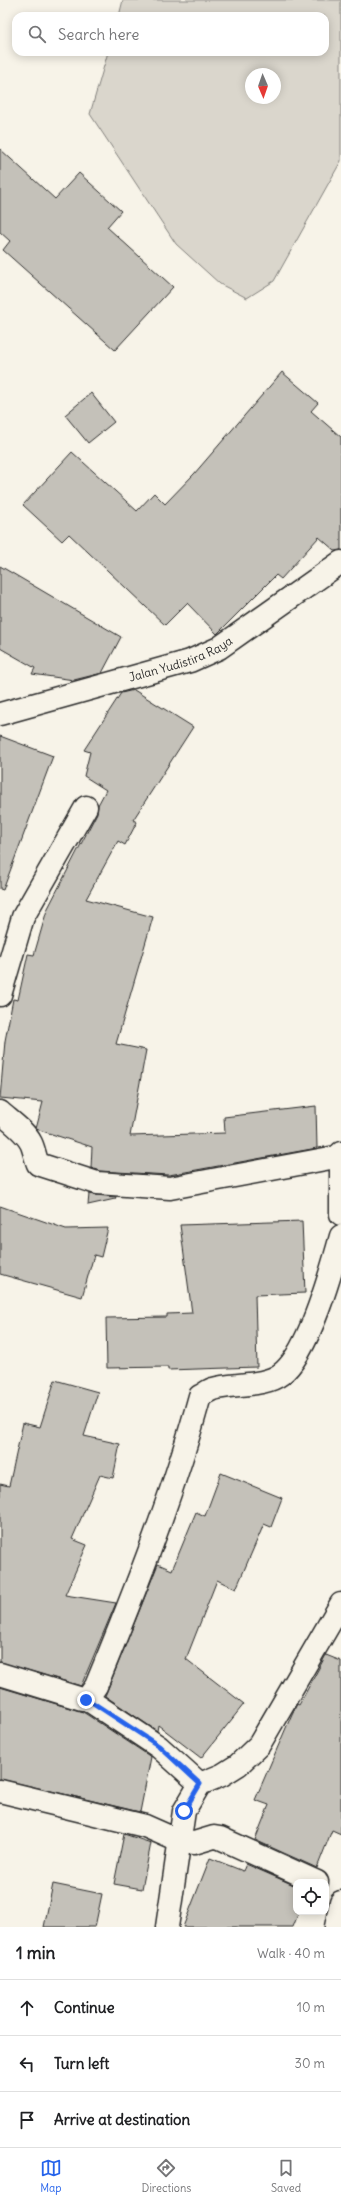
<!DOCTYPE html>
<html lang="en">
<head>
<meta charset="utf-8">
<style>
	:root { --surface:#fff; --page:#f2f2f2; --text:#202124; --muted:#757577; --line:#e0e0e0; --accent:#2563eb }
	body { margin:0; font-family:Delius,sans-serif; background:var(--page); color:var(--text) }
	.controls { position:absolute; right:12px; bottom:12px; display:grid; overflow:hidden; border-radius:8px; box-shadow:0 2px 10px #0003 }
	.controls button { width:36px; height:36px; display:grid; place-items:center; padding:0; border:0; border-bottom:1px solid var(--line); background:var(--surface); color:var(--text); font:20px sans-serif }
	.compass { position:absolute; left:245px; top:68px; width:36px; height:36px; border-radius:50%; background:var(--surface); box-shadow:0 2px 10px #0003; rotate:178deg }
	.stop { position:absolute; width:12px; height:12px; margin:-9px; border:3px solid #2563eb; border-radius:50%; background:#fff }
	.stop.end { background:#2563eb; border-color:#fff; box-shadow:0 1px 4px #0008 }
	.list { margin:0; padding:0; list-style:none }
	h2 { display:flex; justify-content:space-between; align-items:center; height:52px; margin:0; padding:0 16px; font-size:17px }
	h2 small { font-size:13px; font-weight:400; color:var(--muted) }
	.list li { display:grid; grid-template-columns:26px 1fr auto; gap:12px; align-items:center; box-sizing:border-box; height:56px; padding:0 16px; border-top:1px solid var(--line) }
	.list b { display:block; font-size:15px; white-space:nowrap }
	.list em { font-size:13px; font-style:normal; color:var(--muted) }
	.icon { flex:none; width:22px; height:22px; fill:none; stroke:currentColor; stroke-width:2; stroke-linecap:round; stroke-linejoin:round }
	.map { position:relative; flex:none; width:341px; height:1927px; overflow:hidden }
	.search { position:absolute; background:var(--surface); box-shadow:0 2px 10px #0003; left:12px; right:12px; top:12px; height:44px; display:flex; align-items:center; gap:10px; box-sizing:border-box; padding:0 14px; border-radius:12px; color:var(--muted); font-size:15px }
	.sheet { height:220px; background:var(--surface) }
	nav { display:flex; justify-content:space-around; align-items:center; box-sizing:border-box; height:56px; border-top:1px solid var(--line); background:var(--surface); font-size:11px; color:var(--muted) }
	nav a { display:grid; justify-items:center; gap:2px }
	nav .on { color:var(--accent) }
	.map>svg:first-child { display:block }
	.green { fill:#dad6cc; stroke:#82807c; fill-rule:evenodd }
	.building { fill:#c4c1b9; stroke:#2b2b2b }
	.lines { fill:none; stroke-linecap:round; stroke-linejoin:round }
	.minor-casing { stroke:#2b2b2b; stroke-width:25 }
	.tertiary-casing { stroke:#2b2b2b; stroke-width:25 }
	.minor { stroke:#f7f3e8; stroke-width:22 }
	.tertiary { stroke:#f7f3e8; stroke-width:22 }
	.route { stroke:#2563eb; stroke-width:5 }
	.labels { text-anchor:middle; stroke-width:3; stroke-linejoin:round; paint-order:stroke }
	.street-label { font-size:12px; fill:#2b2b2b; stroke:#f7f3e8 }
</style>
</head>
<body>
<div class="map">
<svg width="341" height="1927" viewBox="0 0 341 1927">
	<rect width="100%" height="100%" fill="#f7f3e8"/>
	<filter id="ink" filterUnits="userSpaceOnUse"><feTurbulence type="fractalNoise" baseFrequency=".025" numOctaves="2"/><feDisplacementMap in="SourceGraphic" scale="8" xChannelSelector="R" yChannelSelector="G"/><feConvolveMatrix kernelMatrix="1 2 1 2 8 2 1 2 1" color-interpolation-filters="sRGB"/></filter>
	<g filter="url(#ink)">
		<path class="green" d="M123,0H341V161L274,281L247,298L220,284L176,244L90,114L108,52H325V16H119ZM251,74H275V98H251Z"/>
		<path class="building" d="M0,149L55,199L79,173L121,211L107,227L173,287L115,350L3,250L10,241L0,232Z
			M282,372L318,403L311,411L341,437V550L335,551L319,537L281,579L276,575L217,634L187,603L165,625L69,534L62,541L23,505L72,452L137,511L154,493L165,504L194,474Z
			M91,393L114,422L88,443L65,415Z
			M0,566L121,637L102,673L74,680L32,674L35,668L0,648Z
			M134,690L193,727L133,820L137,822L125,845L118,841L86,899L153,917L116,1044L146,1050L130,1136L225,1133L224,1117L316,1106L317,1148L169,1175L99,1171L91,1168L92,1147L36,1129L43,1102L0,1098L5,1041L13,999L18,1000L28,954L34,955L47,910L97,813L98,805L106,790L84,776L90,752L84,750L121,693Z
			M0,736L53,756L3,890L0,889Z
			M89,1194L96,1195L116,1197L115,1199L88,1205Z
			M0,1206L66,1229L108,1228L101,1257L94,1255L82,1297L0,1274Z
			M302,1221L305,1293L255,1295L257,1367L168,1370V1367L107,1368L106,1318L167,1317V1314L192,1313L180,1225Z
			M55,1380L98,1392L84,1436L120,1444L113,1478L100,1475L72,1539L87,1545L65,1595L116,1603L81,1686L0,1662V1484L9,1486L23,1423L40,1427Z
			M221,1473L282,1498L271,1527L264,1524L236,1589L217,1580L186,1659L244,1704L201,1758L158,1725L157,1731L105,1696L158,1564L172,1570L196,1512L205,1516Z
			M326,1655L341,1661V1834L332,1830L317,1868L255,1840L269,1805L255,1800L292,1714L297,1704L299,1705Z
			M0,1687L83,1712L151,1757L140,1812L0,1779Z
			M124,1834L151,1843L142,1889L114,1884Z
			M210,1858L243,1871L246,1864L296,1886V1912H299L293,1927H183Z
			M53,1884L102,1894L95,1927H44Z"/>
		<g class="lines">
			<defs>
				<path id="minor" d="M0,995L23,917L86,807
					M0,1112C10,1121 25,1131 31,1143C34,1149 35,1157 38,1164L97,1183L170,1188L341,1156
					M341,1153V1214
					M0,1674L82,1699H87L159,1747L200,1784
					M87,1699L96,1686C135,1591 173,1495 200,1396C204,1394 209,1390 213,1389C233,1383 264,1387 281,1374C309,1353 332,1269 341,1236
					M0,1791L145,1826L179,1841L194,1843L214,1837L220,1838L317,1882
					M167,1927L184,1811L200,1784L222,1775L238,1765L259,1745L341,1604
					M336,1927L341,1902"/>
				<g id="tertiary">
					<path id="s1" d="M0,714L190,661L219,648L341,562"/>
				</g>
			</defs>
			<use href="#minor" class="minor-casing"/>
			<use href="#tertiary" class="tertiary-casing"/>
			<use href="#minor" class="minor"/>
			<use href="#tertiary" class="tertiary"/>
		</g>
	</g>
	<g class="lines" filter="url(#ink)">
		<path class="route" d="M86,1700L87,1699L159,1746L200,1784L184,1811"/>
	</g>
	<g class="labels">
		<g class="street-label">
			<text dy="4" stroke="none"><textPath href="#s1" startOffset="189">Jalan Yudistira Raya</textPath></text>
		</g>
	</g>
</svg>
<div class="controls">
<button><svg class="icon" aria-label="locate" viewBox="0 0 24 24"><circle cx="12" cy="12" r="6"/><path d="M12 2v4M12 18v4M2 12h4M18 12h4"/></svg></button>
</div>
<svg class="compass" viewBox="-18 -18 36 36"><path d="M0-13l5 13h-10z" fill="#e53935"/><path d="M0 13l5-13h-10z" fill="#757577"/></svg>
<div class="stop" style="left:184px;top:1811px"></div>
<div class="stop end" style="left:86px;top:1700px"></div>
<div class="search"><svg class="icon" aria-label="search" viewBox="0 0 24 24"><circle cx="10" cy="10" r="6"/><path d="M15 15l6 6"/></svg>Search here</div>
</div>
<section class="sheet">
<h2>1 min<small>Walk · 40 m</small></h2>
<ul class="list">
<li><svg class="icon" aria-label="ahead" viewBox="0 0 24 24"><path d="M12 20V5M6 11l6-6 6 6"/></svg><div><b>Continue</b></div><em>10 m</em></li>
<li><svg class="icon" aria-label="left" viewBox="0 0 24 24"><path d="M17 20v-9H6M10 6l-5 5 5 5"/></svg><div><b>Turn left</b></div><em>30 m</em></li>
<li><svg class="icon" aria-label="arrive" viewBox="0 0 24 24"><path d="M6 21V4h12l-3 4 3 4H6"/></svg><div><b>Arrive at destination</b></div></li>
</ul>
</section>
<nav>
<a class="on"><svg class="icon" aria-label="map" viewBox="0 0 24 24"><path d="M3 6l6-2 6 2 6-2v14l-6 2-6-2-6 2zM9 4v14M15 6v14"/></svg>Map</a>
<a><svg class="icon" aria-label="directions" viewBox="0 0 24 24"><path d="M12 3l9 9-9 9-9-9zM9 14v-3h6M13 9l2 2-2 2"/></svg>Directions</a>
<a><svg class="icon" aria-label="saved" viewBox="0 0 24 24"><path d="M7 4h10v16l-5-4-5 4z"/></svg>Saved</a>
</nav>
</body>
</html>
